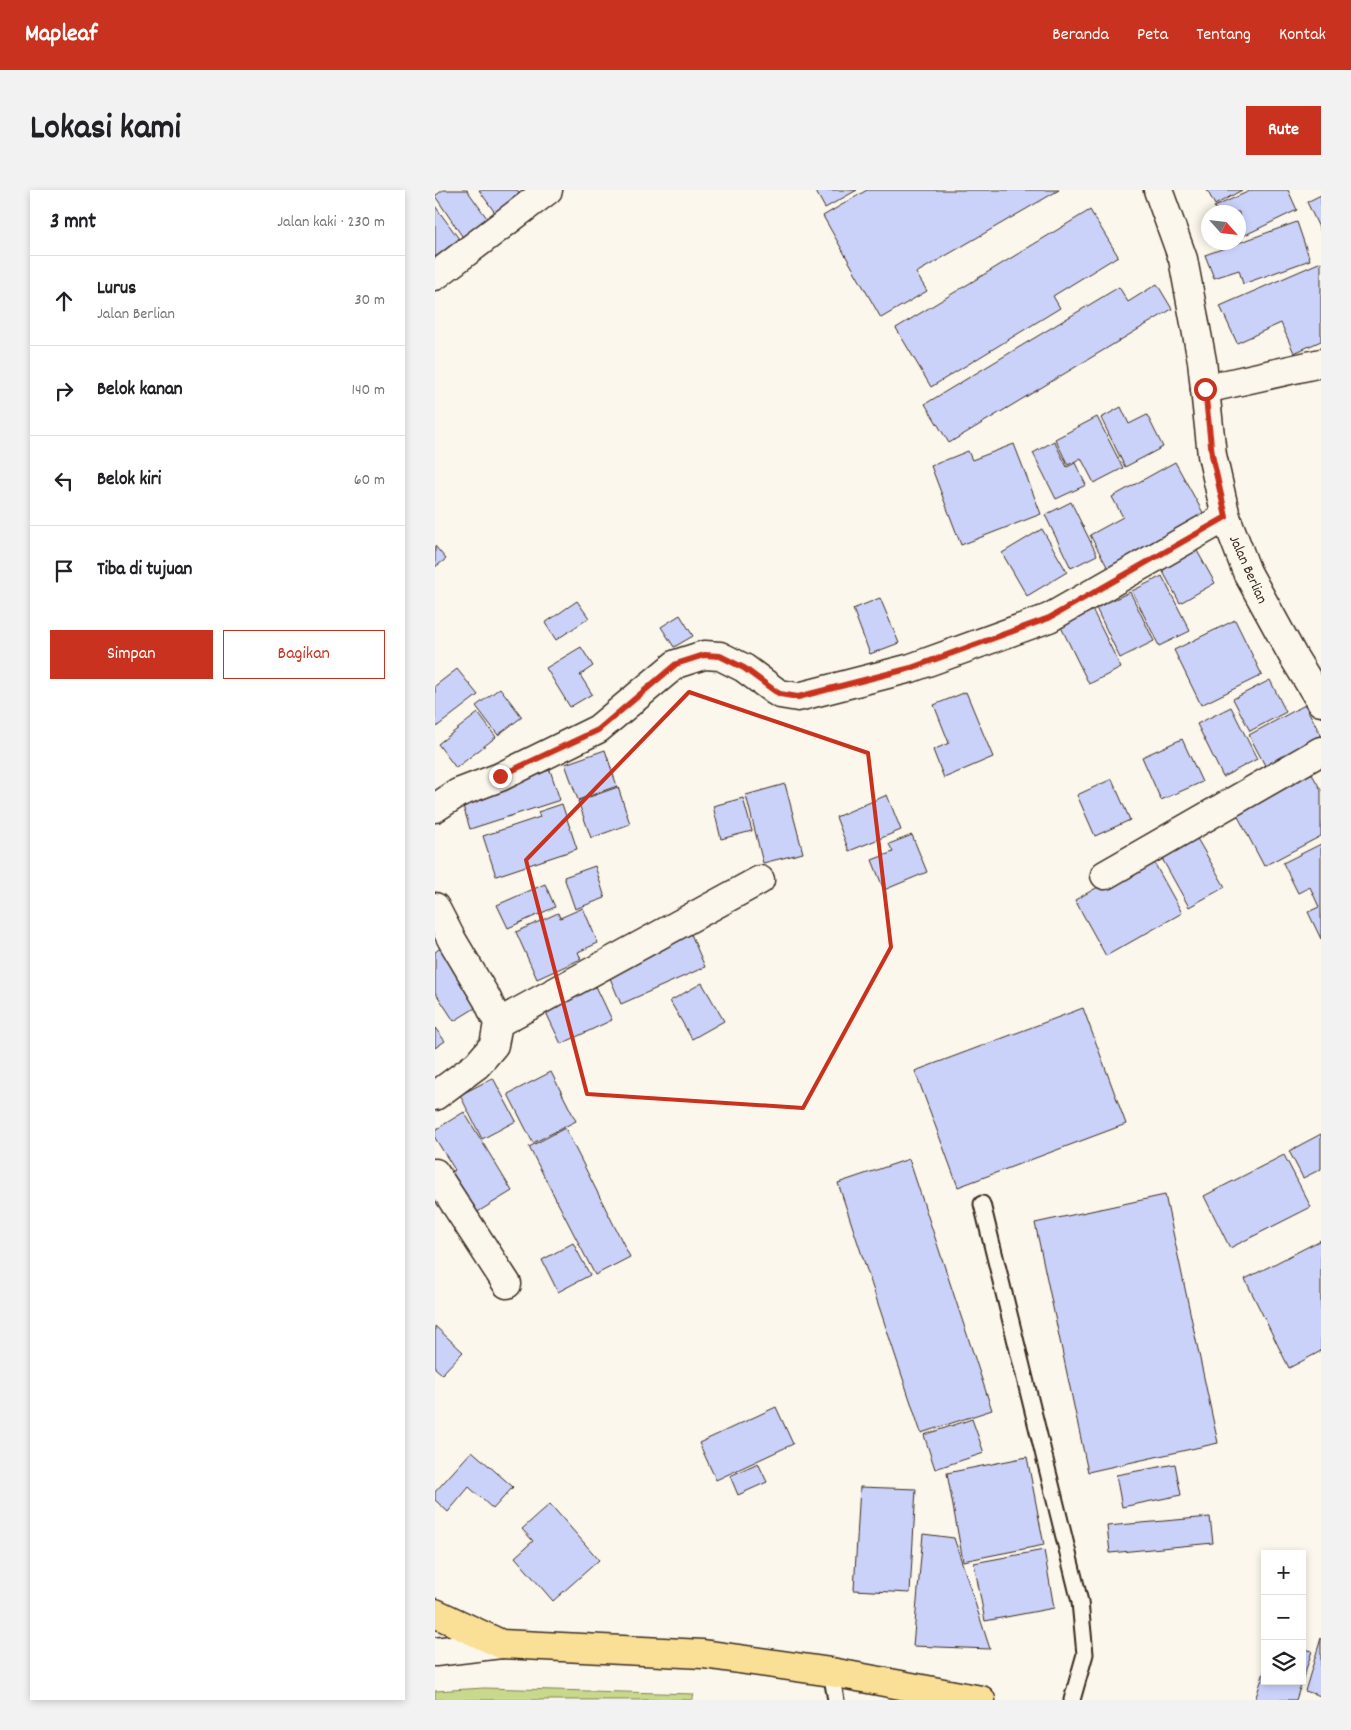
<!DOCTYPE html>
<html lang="id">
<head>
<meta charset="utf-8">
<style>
	:root { --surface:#fff; --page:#f2f2f2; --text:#202124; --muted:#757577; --line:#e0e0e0; --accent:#c8321e }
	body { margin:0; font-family:Dekko,sans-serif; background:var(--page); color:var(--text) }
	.controls { position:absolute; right:15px; bottom:15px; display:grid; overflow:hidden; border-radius:0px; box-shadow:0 2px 8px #0003 }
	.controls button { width:45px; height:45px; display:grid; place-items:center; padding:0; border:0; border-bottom:1px solid var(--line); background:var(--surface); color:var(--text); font:25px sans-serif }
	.compass { position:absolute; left:766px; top:15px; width:45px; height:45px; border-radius:50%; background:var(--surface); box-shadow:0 2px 8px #0003; rotate:117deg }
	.stop { position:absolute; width:15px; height:15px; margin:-11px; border:4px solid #c8321e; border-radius:50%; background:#fff }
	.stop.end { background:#c8321e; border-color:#fff; box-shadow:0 1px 5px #0008 }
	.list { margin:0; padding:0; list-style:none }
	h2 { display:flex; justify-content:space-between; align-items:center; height:65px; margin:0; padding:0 20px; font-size:21px }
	h2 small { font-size:16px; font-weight:400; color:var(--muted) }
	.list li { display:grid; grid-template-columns:32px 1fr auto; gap:15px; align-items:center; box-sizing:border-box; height:90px; padding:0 20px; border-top:1px solid var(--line) }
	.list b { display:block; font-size:19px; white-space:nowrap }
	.list p { margin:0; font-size:16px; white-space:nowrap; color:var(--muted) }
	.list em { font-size:16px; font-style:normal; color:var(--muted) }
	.actions { display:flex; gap:10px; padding:15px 20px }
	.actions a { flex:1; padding:11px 0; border:1px solid var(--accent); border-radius:0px; text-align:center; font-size:18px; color:var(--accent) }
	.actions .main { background:var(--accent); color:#fff }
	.icon { flex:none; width:28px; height:28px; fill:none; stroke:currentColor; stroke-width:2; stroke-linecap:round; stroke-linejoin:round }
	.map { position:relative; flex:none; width:886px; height:1510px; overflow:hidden; border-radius:0px }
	header { display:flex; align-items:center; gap:30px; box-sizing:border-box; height:70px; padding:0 25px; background:var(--accent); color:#fff }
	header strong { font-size:24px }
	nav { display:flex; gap:28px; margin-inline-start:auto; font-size:18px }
	.intro { display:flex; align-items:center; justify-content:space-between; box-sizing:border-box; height:120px; padding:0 30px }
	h1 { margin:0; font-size:35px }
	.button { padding:12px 22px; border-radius:0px; background:var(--accent); color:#fff; font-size:18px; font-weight:700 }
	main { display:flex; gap:30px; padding:0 30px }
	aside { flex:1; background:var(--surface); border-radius:0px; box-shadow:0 2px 8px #0003 }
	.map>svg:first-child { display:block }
	.green { fill:#c8d88c; stroke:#828155 }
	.building { fill:#cbd2fa; stroke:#3b2a1e }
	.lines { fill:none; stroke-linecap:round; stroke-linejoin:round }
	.service-casing { stroke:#3b2a1e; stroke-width:19 }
	.minor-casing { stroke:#3b2a1e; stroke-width:31 }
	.tertiary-casing { stroke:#3b2a1e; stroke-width:31 }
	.trunk-casing { stroke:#3b2a1e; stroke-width:31 }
	.service { stroke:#fbf7ec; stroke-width:15 }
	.minor { stroke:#fbf7ec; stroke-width:28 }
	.tertiary { stroke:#fbf7ec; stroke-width:28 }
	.trunk { stroke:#fadf96; stroke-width:28 }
	.route { stroke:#c8321e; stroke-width:6 }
	.marked { fill:none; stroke:#c8321e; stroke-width:4; stroke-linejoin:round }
	.labels { text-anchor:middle; stroke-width:4; stroke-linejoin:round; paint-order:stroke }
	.street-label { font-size:15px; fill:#3b2a1e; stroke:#fbf7ec }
</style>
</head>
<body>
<header>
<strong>Mapleaf</strong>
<nav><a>Beranda</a><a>Peta</a><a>Tentang</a><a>Kontak</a></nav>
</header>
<div class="intro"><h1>Lokasi kami</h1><a class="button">Rute</a></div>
<main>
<aside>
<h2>3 mnt<small>Jalan kaki · 230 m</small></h2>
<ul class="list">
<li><svg class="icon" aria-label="ahead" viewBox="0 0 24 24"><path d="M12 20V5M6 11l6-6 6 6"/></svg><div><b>Lurus</b><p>Jalan Berlian</p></div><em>30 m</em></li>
<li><svg class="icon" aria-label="right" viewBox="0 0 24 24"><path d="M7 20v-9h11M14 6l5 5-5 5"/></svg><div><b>Belok kanan</b></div><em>140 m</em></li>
<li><svg class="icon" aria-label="left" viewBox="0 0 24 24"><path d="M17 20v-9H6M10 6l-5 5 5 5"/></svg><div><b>Belok kiri</b></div><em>60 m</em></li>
<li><svg class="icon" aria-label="arrive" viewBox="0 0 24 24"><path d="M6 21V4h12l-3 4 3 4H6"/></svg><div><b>Tiba di tujuan</b></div></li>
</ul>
<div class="actions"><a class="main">Simpan</a><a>Bagikan</a></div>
</aside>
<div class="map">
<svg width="886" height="1510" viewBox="0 0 886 1510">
	<rect width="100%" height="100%" fill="#fbf7ec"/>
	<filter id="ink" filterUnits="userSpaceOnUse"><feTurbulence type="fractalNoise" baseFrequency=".02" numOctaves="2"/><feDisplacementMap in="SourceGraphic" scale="10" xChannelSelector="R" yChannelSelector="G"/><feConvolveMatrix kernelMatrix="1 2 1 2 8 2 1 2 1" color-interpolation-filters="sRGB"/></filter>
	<g filter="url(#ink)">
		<path class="green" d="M49,1498L259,1504L257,1510H0V1501Z"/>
		<path class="building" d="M8,0H32L54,31L29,49L0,6Z
			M44,0H82L88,8L63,27Z
			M380,0H422L390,18Z
			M432,0H624L481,83L492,101L446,128L388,26Z
			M772,0H807L780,15Z
			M817,0H853L862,20L804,48V22H782L779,17Z
			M886,5V42L872,12Z
			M0,16L27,53L0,72Z
			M655,20L683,66L618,106L625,118L496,197L461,138Z
			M862,32L875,70L808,94L804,80L779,88L770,65Z
			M886,72V151L859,163L846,133L802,153L785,116Z
			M722,94L737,119L514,253L490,214L684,97L693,112Z
			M686,217L694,234L712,225L728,257L690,277L666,228Z
			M662,227L688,278L659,293L646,268L633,275L620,249Z
			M619,251L632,277L640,273L651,295L621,309L598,263Z
			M579,254L606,324L526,355L496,276L533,261L537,270Z
			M740,272L771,328L675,382L655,345L688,327L677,307Z
			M636,312L662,365L636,378L610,325Z
			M607,339L632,382L592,406L567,363Z
			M0,356L11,369L0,377Z
			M761,359L780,393L745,413L726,378Z
			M727,386L755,441L724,456L697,401Z
			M695,402L719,451L685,468L661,418Z
			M445,408L464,453L435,464L418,419Z
			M142,411L154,428L121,450L110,433Z
			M657,419L686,478L654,494L625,435Z
			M245,425L258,446L239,457L226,437Z
			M800,430L827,485L766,515L739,460Z
			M146,457L158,476L145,485L157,504L135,517L111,478Z
			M22,479L43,505L0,538V496Z
			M835,490L851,522L815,541L798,509Z
			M65,498L87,527L63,545L41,516Z
			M531,502L558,567L509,588L498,560L514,553L499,515Z
			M870,515L886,545V555L834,583L814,545Z
			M796,517L822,569L788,587L762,534Z
			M43,523L61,547L21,578L3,554Z
			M747,549L767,592L726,610L707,567Z
			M170,560L182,596L143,610L130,574Z
			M874,579L886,600V646L829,676L799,619Z
			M115,580L125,610L35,639L26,609Z
			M677,589L695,630L660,646L642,605Z
			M350,594L368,663L328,673L311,605Z
			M183,597L195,634L156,648L143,611Z
			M452,605L466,640L414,661L401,627Z
			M308,608L317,641L286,649L278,616Z
			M127,614L142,659L61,686L48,646L105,627L103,622Z
			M477,645L492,682L449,700L437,670L458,662L454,654Z
			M760,645L790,697L754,717L725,665Z
			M886,654V749L873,722L884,717L875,697L863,703L848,673Z
			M716,667L747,723L671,766L640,710Z
			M160,676L170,708L140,719L129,687Z
			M110,694L120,717L73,738L62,715Z
			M148,718L163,753L143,762L146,769L102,789L81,742L123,723L125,728Z
			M256,744L270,777L186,814L172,781Z
			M7,757L45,815L19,831L0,802V762Z
			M159,792L177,830L126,854L108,816Z
			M267,793L289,831L257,849L235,811Z
			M648,818L691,934L523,997L480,881Z
			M0,838L10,851L0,858Z
			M116,882L141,931L98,953L73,904Z
			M58,888L81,931L47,949L25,905Z
			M29,922L77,1001L36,1026L11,985L20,980L0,948V940Z
			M130,938L195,1067L160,1085L94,957Z
			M886,944V979L868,988L854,961Z
			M849,965L876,1017L795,1058L769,1006Z
			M474,969L557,1220L486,1243L403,993Z
			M730,1005L783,1253L653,1282L600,1033Z
			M886,1050V1161L854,1178L810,1089Z
			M138,1053L155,1085L123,1102L107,1070Z
			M0,1136L28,1162L7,1184L0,1178Z
			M341,1217L358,1254L281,1290L264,1253Z
			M537,1229L549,1263L500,1279L489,1245Z
			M37,1261L78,1297L58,1319L34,1297L13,1322L0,1310V1302Z
			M592,1267L609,1355L528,1371L512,1283Z
			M323,1273L332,1292L303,1305L295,1286Z
			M740,1274L746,1305L687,1317L681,1285Z
			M425,1297L481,1299L475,1403L419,1400Z
			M115,1314L164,1370L118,1411L80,1367L98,1351L87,1339Z
			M775,1327L778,1353L675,1363L672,1336Z
			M488,1344L519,1348L555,1459L478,1456Z
			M609,1360L619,1418L550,1431L539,1373Z
			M886,1448V1506L870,1501Z
			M867,1458L877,1461L861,1510H820L830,1479V1491H867Z"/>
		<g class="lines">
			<defs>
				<path id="service" d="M547,1014L645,1412L650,1464L637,1510
					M396,1482L401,1510"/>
				<path id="minor" d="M0,86L113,0
					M770,199L886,173
					M0,618L23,603L65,587L163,539L241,474L269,465L285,466L309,478L340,501L345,504L363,507L476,478L614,428L791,327
					M670,685L886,561
					M0,717L17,750L52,809L63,833L59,855L42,875L0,906
					M63,833L325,690
					M0,983L72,1094"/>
				<path id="tertiary" d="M723,0L748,69L767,171L777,265L791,327L812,382L858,466L886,512
					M0,1462L66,1454"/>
				<path id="trunk" d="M0,1423L66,1454L268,1464L396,1482L546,1510"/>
			</defs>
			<use href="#service" class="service-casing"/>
			<use href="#minor" class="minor-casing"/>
			<use href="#tertiary" class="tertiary-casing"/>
			<use href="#trunk" class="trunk-casing"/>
			<use href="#service" class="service"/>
			<use href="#minor" class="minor"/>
			<use href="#tertiary" class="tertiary"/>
			<use href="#trunk" class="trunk"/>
		</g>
	</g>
	<g class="lines" filter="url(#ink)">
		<path class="route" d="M65,586L163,540L241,474L269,465L285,466L309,478L340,501L345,504L363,507L476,478L614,428L791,327L777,265L770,199"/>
	</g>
	<path class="marked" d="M254,502L433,563L456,757L368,918L152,904L91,670Z"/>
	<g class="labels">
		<g class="street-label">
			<text transform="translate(814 379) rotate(66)" y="5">Jalan Berlian</text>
		</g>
	</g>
</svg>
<div class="controls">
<button>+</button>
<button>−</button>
<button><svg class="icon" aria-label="layers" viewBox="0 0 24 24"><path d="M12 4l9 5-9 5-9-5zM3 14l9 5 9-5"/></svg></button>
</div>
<svg class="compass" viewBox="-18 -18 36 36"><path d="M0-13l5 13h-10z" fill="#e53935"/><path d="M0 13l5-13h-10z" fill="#757577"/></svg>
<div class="stop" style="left:770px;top:199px"></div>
<div class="stop end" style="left:65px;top:586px"></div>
</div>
</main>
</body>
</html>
